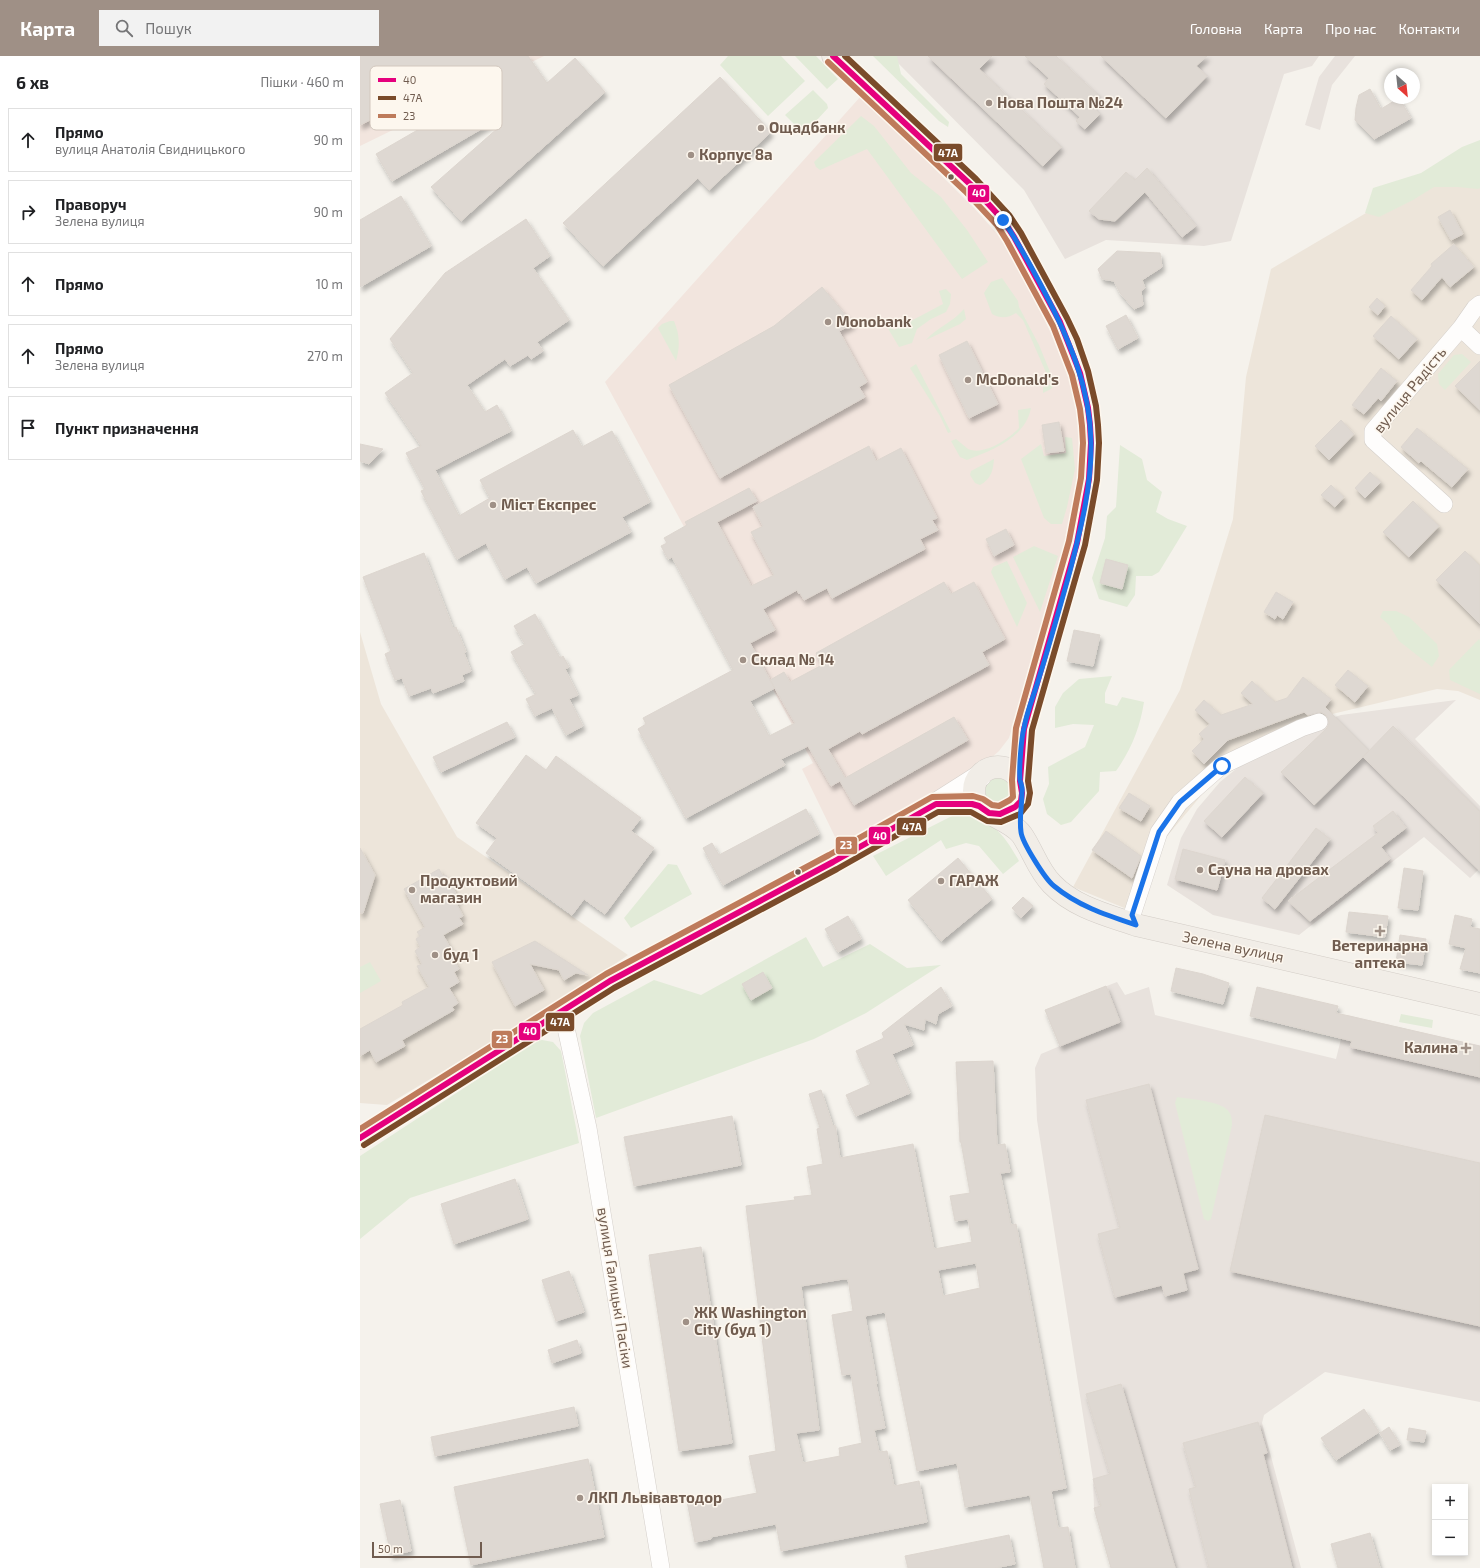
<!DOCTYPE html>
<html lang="uk">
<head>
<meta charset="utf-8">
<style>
	:root { --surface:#fff; --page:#f2f2f2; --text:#202124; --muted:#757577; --line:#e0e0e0; --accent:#9f9086 }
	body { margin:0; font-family:"Exo 2",sans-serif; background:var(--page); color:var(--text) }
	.controls { position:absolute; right:12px; bottom:12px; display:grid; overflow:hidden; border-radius:0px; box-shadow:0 2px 6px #0003 }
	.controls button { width:36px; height:36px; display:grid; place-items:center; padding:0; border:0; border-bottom:1px solid var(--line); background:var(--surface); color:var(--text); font:20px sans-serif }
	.compass { position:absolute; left:1024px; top:12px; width:36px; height:36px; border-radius:50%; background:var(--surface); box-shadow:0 2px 6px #0003; rotate:153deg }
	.scale { position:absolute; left:12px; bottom:10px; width:110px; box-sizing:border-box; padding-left:4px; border:2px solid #705c4f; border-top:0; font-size:11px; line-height:14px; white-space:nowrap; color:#705c4f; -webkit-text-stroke:3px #fdf7ee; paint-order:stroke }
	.stop { position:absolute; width:12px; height:12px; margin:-9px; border:3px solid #1a73e8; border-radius:50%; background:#fff }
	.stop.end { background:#1a73e8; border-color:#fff; box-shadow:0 1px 4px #0008 }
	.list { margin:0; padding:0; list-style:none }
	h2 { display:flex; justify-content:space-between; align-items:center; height:52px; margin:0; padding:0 16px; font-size:17px }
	h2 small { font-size:13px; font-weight:400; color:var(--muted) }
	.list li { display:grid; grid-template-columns:26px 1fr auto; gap:12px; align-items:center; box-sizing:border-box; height:64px; margin:0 8px 8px; padding:0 8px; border:1px solid var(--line); border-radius:0px }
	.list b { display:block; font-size:15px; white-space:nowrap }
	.list p { margin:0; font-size:13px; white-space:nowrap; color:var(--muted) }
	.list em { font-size:13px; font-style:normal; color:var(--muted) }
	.icon { flex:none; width:22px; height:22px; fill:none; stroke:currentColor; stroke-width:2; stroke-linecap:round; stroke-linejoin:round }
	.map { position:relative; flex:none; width:1120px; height:1512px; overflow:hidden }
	header { display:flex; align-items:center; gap:24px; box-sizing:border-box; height:56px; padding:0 20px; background:var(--accent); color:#fff }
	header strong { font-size:19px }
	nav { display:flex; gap:22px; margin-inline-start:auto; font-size:14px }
	.search { width:280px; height:36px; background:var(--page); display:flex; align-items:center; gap:10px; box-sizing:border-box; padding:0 14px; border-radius:0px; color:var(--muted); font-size:15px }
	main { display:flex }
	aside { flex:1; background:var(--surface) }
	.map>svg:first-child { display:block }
	.residential { fill:#ede5da }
	.commercial { fill:#f2e5de }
	.industrial { fill:#e8e2dd }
	.green { fill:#e2ebd8 }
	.building { fill:#ded8d2; stroke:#ddd6cf; fill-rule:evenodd; filter:url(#shadow) }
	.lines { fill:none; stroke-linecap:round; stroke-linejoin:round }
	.minor-casing { stroke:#d4cfca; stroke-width:18 }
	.secondary-casing { stroke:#d5cfca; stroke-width:23 }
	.primary-casing { stroke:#d3cdc7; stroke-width:23 }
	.minor { stroke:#fefdfc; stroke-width:17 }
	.secondary { stroke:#fefdfc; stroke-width:22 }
	.primary { stroke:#f1ede7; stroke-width:22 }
	.bus-1-casing { stroke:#fdf7ee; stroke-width:9 }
	.bus-2-casing { stroke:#fdf7ee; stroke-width:9 }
	.bus-3-casing { stroke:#fdf7ee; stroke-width:9 }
	.bus-1 { stroke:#e5007d; stroke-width:6 }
	.bus-2 { stroke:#7a4b2a; stroke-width:6 }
	.bus-3 { stroke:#be7b5b; stroke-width:6 }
	.route { stroke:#1a73e8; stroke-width:5 }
	.poi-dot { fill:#9f9086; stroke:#fdf7ee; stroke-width:1.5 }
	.bus-dot { fill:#705c4f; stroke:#fdf7ee; stroke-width:1.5 }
	.labels { text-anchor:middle; stroke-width:3; stroke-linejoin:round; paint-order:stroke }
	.poi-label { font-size:15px; font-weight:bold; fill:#705c4f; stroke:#fdf7ee; text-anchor:start }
	.street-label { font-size:15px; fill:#705c4f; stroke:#fdf7ee }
	.key { fill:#fdf7ee; stroke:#d3c8be; stroke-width:1 }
	.key-label { font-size:11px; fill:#705c4f }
	.line-badge { stroke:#fdf7ee; stroke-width:1.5 }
	.badge-label { font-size:11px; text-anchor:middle; font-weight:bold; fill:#fff }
</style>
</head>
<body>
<header>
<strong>Карта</strong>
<div class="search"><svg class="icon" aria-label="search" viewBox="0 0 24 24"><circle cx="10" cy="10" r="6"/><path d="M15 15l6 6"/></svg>Пошук</div>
<nav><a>Головна</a><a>Карта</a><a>Про нас</a><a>Контакти</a></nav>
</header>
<main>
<aside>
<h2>6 хв<small>Пішки · 460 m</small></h2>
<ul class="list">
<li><svg class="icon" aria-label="ahead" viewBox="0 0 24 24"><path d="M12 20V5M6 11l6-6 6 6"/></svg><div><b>Прямо</b><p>вулиця Анатолія Свидницького</p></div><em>90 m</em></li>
<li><svg class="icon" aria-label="right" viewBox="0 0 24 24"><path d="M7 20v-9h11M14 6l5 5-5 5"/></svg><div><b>Праворуч</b><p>Зелена вулиця</p></div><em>90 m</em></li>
<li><svg class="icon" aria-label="ahead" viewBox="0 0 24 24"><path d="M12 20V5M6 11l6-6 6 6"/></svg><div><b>Прямо</b></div><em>10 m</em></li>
<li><svg class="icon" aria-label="ahead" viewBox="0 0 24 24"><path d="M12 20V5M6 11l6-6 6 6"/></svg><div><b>Прямо</b><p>Зелена вулиця</p></div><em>270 m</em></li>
<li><svg class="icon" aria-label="arrive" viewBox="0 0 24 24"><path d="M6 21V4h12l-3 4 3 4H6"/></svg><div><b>Пункт призначення</b></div></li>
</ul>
</aside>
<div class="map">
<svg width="1120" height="1512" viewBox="0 0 1120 1512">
	<defs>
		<filter id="shadow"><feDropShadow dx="2.5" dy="4.5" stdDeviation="2" flood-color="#0004"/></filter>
	</defs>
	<rect width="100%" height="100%" fill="#f5f2ec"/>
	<path class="residential" d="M1120,113V644L1098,635L1077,633L968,659L940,668L855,723L803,785L779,858L713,831L820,634L873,463L886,321L911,213L1040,137Z
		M0,576L21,648L97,781L268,899L214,936L27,1049L0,1047Z"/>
	<path class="commercial" d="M0,0H184L0,90Z
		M501,40L614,152L649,191L706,308L723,358L724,403L708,490L649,682L639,695L624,708L479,789L442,713L453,707L245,326Z"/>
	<path class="industrial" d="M531,0H959L952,10L924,18L871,185L844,190L746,184L705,203L664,134Z
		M975,0H995L972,29L960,74L945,69L959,21Z
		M1096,644L1055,683L1120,750V812L1110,822L1064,781L939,879L853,859L807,829L821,782L837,753L860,726L897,696L941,672L981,659Z
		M757,926L765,939L789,931L795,959L976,1003L987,959L1120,990V1346L965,1316L904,1359L902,1367L941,1512H751L734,1452L733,1423L677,1064L675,1012L681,998L700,990L685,954Z"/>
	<path class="green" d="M368,0H421L445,25L408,60L360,9Z
		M435,0H456L478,23L467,33Z
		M513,0H537L541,18L589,66L588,71L579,65Z
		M453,34L467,48L468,52L444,78L425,59Z
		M501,60L514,70L551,117L581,141L607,174L628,206L602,223L507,93L460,114L456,111L454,106Z
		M1120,84V132L1118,133L1098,131H1074L1053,144L1019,161L1005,157L1013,132L1061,117L1102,91Z
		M642,222L658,245L659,251L679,289L695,328L691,333L683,337V331L691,328L663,264L656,257C648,262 641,263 632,258L624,237L631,226Z
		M586,233L591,238L590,248L586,256L571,263L557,273L552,287L539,291L526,269V264L534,274L583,248L579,235Z
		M604,253L606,263L600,268L566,284C577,271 592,267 604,253Z
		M310,265H314C320,279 320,291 316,305L298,272L302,268Z
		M1102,298L1111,306L1085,334L1079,328L1078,318L1094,299Z
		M556,308L591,376L588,377L580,360L550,312Z
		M671,352C665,382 633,394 607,404L600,401L591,385L596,383C600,386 604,390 608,393C624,400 649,383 659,372L658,354Z
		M705,381L712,382L715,413L707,451L702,468H691L684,462L661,403L681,388L684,400L706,397Z
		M760,389L782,403L787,424L802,436L796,456L808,463L827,470L799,516L792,520H776L775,539L767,551L739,543L732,522L745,482L747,460L756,451Z
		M634,403C633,415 631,423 620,429L615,427L610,419L611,415Z
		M674,490L698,500L680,556L653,501Z
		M647,505L667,547L657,571L631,516L633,511Z
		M1023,555H1036L1049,561L1077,588L1079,600L1072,611L1039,585L1029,569L1020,561Z
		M1119,583L1120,585V638L1090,624L1089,614Z
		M752,620L745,637V647L757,650L762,641L784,646C780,672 771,694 756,715L740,716L739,735L711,766L701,769L687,758L683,743L689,728L688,711L725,691L734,669L713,668L695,672V651L703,637L719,623Z
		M625 734a13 13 0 1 1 26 0a13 13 0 1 1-26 0Z
		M598,758C630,760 644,778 659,805L643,818L619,790L606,787L586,793L581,784L526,820L513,800L590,761Z
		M308,808L317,809L332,838L271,872L264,862Z
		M446,881L463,911L510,888L547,912L581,909L506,957L454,983L236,1062L220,980L224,967L233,957L294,924L341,939Z
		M10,906L21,925L0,937V911Z
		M1041,958L1073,964L1072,972L1039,966Z
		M182,984L193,986L201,995L219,1087L50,1142L0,1183V1100L176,985Z
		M817,1041C830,1043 863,1045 869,1056C872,1060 872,1065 872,1069L851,1163L848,1165L844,1163L815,1047Z"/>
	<path class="building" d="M0,0H168L187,27L215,2L245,36L101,165L71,131L139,71L135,65L32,125L16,98L87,57L68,35L0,69Z
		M568,0H632L619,13L701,91L683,110Z
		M665,0H696L739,40L731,49L740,58L725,73L716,65L720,61L684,28L689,22Z
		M741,0H847L836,10L847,20L806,62Z
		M360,21L411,76L349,134L338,122L243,210L203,167Z
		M1010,33L1021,53L1039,42L1051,62L1014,83L995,64L996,52L999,39Z
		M787,112L836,170L822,181L785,136L755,165L739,163L729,155L766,116L775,124Z
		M41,140L71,190L0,231V164Z
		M1090,154L1103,178L1091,184L1078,161Z
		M166,163L190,200L173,212L209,264L177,286L183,295L171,303L168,299L150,310L145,303L107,329L125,356L137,349L151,375L75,414L99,460L130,442L120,424L213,374L222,391L252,375L290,446L262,461L271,476L176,527L167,511L145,523L126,487L97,503L61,435L65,433L46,397L61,390L25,337L53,317L30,283L85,217Z
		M1094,188L1114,211L1090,231L1082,221L1062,244L1051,234L1072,210L1071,208Z
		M757,195L800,197L802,211L782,224L785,232L781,235L783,249L774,253L760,237L754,225L742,223L738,213Z
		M462,231L493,268L479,275L507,326L499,331L505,341L360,422L309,329L414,270Z
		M1017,242L1025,250L1018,259L1009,251Z
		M766,259L778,282L758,293L746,270Z
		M1031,260L1057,283L1039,303L1013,280Z
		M607,285L638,348L609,362L579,299Z
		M1120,305V354L1095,330Z
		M1021,312L1037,325L1021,345L1018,342L1004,358L992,349Z
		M981,364L994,378L969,404L955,390Z
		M699,366L704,395L686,397L682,369Z
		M1057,372L1108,413L1092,431L1061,405L1059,407L1041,391Z
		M0,388L23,393L9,408L0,405Z
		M509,390L516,405L541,392L577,462L572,464L578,474L560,483L565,493L472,542L467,532L444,544L440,537L439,538L437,534L403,553L415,574L390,587L410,624L424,616L430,626L462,609L456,597L584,526L591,538L614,526L645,583L622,596L629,609L502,678L500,675L468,693L485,722L594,661L608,684L494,749L480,725L471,730L448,690L421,703L425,709L326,762L278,673L286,668L283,662L373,614L312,501L308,503L301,490L307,487L304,482L327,469L325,466L389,432L397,445L357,466L391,530L414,519L391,476L403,470L393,451ZM410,624L435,667L409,680L390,645L415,632Z
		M1010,416L1021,426L1005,442L995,432Z
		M971,429L984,441L975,451L961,439Z
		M1053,445L1079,470L1049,501L1023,476Z
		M646,473L654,489L634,500L626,483Z
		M1105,495L1120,510V568L1076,524Z
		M64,497L93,572L96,571L106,596L104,597L111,615L102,619L104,625L73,637L71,632L49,640L42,622L35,624L25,598L31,595L3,521Z
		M746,503L768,509L762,533L740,527Z
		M916,536L933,546L923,563L917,559L915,563L904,556Z
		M175,558L200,602L203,600L209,611L205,613L218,639L209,643L223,670L206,679L192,652L175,660L166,643L176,638L151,596L165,588L154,570Z
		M714,574L740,579L733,610L707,605Z
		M988,614L1008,630L995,646L975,629Z
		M943,621L971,643L965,651L1009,695L954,749L921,716L967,672L969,668L968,662L966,659L961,656L948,659L944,656L868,684L844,708L832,695L844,683L839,678L850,668L835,654L844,644L861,659L893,648L881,637L892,625L915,646L927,642Z
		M147,666L155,681L81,716L73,701Z
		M1033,670L1120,756V815L1003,701Z
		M166,699L186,714L196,700L281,762L271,775L294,792L245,858L224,843L212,859L126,797L137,782L116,767Z
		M885,721L903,737L862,781L844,765Z
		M769,737L790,750L781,765L759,752Z
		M446,753L459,778L363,829L343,792L352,787L359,799Z
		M1033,755L1046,772L1021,791L1030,803L950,865L928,845L1018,777L1013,770Z
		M956,772L970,783L915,853L902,842Z
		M746,775L781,800L772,822L732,794Z
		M0,792L15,819L3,857H0Z
		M823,793L865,804L857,834L815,823Z
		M598,802L632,843L581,885L548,844Z
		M1044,812L1063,815L1058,854L1038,852Z
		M79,813L83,820L86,819L99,843L95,845L103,860L99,862L103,868L83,879L94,898L91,900L99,913L94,916L99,926L89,932L98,947L92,951L94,954L42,984L45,990L16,1006L10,994L0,1000V973L43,949L42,946L69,931L57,910L62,908L55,895L60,891L56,883L60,880L57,876L65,871L44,833Z
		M663,841L673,850L661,862L652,852Z
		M989,856L1028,860L1025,881L986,876Z
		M1095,859L1112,863L1110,871L1120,873V917L1100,913L1106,892L1089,888Z
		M488,860L501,883L478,896L465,873Z
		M1040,879L1066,883L1062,909L1036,906Z
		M175,885L228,919L216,917L204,924L199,914L170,908L184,934L155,950L132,906Z
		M816,912L843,918L869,927L863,948L811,935Z
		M403,916L412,932L391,944L382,928Z
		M746,930L760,966L700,990L685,954Z
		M581,931L592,950L578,958L576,968L565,963L564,974L544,968L553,989L532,998L550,1037L496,1060L486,1039L511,1028L496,995L524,982L522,977Z
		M897,931L978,950L976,957L1120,990V1021L990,991L992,985L890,960Z
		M633,1005L637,1089L645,1088L650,1116L640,1117L651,1169L656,1168L706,1432L691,1435L698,1472L708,1471L715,1512H684L670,1439L605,1451L597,1407L557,1415L525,1256L505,1260L517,1328H516L525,1372L514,1374L519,1396L527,1395L534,1430L559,1425L567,1466L421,1495L416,1468L351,1481V1483L335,1486L327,1445L343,1442L345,1447L397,1437L389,1400L416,1395L386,1150L435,1144L434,1141L452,1139L447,1111L463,1108L457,1073L460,1072L449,1038L461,1034L473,1070L475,1069L480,1102L553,1088L574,1193L612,1186L608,1163L595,1165L590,1140L610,1137L601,1086H600L596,1006ZM616,1207L620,1232L583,1240L578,1214ZM483,1223H488L493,1255L472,1259L482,1319L491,1318L502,1387L479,1392L480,1400L443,1407L436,1377L459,1374L441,1230Z
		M789,1028L838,1213L823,1217L827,1234L805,1240L802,1229L755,1241L738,1178L760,1172L726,1044Z
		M905,1059L1120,1107V1270L870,1215Z
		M372,1060L381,1109L274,1130L264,1081Z
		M155,1123L168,1163L94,1188L81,1148Z
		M341,1191L372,1387L319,1395L289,1199Z
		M209,1215L224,1256L196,1265L182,1224Z
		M217,1284L221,1297L192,1307L188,1294Z
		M761,1328L815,1512H751L734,1452L741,1450L733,1423L750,1418L726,1338Z
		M214,1351L218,1370L75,1400L71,1381Z
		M1004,1353L1019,1376L976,1404L961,1382Z
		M898,1366L907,1397L903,1398L932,1512H849L829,1433L836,1431L823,1387Z
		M1029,1371L1040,1389L1030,1394L1020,1377Z
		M1049,1372L1066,1375L1064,1386L1047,1384Z
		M228,1403L244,1481L111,1509L94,1431Z
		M40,1444L51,1495L31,1499L20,1448Z
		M1010,1477L1020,1512H978L971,1488Z
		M649,1479L655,1508L635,1512H548L545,1500Z"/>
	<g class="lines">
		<defs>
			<path id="minor" d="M1101,272L1120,290
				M1084,448L1013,384V375L1101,272L1115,252L1120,248
				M776,869L772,859L799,776L820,746L861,710L941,672L959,666
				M202,954L228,1072L301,1512"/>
			<path id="secondary" d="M577,748H606L619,750
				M0,1082L250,925L473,806L576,748L620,720"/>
			<path id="primary" d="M473,0L611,129L643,164L654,181L700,266L709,286L720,317L728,352L731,387L729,423L723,460L697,560L664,673L660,725
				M614 735a24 24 0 1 1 48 0a24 24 0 1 1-48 0Z
				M629,757C640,763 655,769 662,779C673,795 678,814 692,828C714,851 747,859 776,869L1120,948"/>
		</defs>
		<use href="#minor" class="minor-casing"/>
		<use href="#secondary" class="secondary-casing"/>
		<use href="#primary" class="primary-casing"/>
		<use href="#minor" class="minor"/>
		<use href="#secondary" class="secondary"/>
		<use href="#primary" class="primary"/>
		<defs>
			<path id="bus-1" d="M0,1082L250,925L473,806L576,748H612L619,750L629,757L640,758L655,751L661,745L662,737L660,725L664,673L717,487L729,423L731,387L730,369L728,352L720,317L700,266L654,181L643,164L611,129L473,0"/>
			<path id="bus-2" d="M4,1089L254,932L477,813L578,756H611L627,765L641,766L660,758L668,748L670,737L668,725L672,674L725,489L737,424L739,387L738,369L736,350L728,315L717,283L707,262L661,177L649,159L616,123L485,0"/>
			<path id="bus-3" d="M0,1073L246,918L469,799L572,741L613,740L623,743L632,749L639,750L650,744L653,741L652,724L656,672L709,485L721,422L723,387L722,370L720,353L712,319L693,270L647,185L637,169L605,135L468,6"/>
		</defs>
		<use href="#bus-1" class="bus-1-casing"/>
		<use href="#bus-2" class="bus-2-casing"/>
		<use href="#bus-3" class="bus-3-casing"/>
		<use href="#bus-1" class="bus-1"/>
		<use href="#bus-2" class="bus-2"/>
		<use href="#bus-3" class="bus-3"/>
	</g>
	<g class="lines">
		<path class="route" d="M643,164C658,186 671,210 683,233C708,281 730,330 731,385C732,429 721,472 710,515C700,551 690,587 679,622C674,639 667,655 664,672C661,684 659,712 660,724C661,728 663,732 662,736C662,749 659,762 661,776C662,786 685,823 694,830C718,850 746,859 776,869L772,859L799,776L820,746L862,710"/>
	</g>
	<g class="poi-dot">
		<circle cx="629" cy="47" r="4"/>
		<circle cx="401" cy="72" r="4"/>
		<circle cx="331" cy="99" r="4"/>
		<circle cx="468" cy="266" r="4"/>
		<circle cx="608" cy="324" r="4"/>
		<circle cx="133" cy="449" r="4"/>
		<circle cx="383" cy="604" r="4"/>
		<circle cx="840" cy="814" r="4"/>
		<circle cx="581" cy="825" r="4"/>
		<circle cx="52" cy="834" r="4"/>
		<path d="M1018 869h4v4h4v4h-4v4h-4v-4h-4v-4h4z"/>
		<circle cx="75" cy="899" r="4"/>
		<path d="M1104 986h4v4h4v4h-4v4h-4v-4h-4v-4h4z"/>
		<circle cx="326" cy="1266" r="4"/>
		<circle cx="220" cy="1442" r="4"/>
	</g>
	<g class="bus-dot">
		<circle cx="591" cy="121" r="3.5"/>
		<circle cx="438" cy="816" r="3.5"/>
	</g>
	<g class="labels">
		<g class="poi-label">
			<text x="637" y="52">Нова Пошта №24</text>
			<text x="409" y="77">Ощадбанк</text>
			<text x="339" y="104">Корпус 8а</text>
			<text x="476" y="271">Monobank</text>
			<text x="616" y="329">McDonald's</text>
			<text x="141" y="454">Міст Експрес</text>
			<text x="391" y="609">Склад № 14</text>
			<text x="848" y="819">Сауна на дровах</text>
			<text x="60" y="830">Продуктовий<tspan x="60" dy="17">магазин</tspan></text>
			<text x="589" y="830">ГАРАЖ</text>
			<text x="1020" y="895" text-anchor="middle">Ветеринарна<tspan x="1020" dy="17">аптека</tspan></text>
			<text x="83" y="904">буд 1</text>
			<text x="1098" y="997" text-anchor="end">Калина</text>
			<text x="334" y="1262">ЖК Washington<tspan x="334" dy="17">City (буд 1)</tspan></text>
			<text x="228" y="1447">ЛКП Львівавтодор</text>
		</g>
		<g class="street-label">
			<text transform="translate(1050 334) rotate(-51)" y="5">вулиця Радість</text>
			<text transform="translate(873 891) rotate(12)" y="5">Зелена вулиця</text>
			<text transform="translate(255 1232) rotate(81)" y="5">вулиця Галицькі Пасіки</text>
		</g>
	</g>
	<rect x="10" y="10" width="132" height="64" rx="6" class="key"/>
	<rect x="18" y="22" width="18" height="4" fill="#e5007d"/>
	<rect x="18" y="40" width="18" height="4" fill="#7a4b2a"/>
	<rect x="18" y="58" width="18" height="4" fill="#be7b5b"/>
	<g class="key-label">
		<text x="43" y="28">40</text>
		<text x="43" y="46">47А</text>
		<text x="43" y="64">23</text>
	</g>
	<g class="line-badge">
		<rect x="573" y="87" width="30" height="19" rx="4" fill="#7a4b2a"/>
		<rect x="607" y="128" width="23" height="19" rx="4" fill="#e5007d"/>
		<rect x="536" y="761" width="31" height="19" rx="4" fill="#7a4b2a"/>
		<rect x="508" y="770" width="23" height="19" rx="4" fill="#e5007d"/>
		<rect x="475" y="780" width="23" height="19" rx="4" fill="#be7b5b"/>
		<rect x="185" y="956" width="30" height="20" rx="4" fill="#7a4b2a"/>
		<rect x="158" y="966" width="23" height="19" rx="4" fill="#e5007d"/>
		<rect x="131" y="974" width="22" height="19" rx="4" fill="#be7b5b"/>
	</g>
	<g class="badge-label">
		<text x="588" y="101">47А</text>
		<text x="619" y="141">40</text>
		<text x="552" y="775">47А</text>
		<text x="520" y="784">40</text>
		<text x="486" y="793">23</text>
		<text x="200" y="970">47А</text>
		<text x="170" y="979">40</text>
		<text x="142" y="987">23</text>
	</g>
</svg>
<div class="controls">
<button>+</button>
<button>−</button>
</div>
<svg class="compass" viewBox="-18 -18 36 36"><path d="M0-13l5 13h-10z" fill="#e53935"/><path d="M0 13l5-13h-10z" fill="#757577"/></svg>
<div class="scale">50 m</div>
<div class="stop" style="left:862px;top:710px"></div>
<div class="stop end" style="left:643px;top:164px"></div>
</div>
</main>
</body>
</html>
